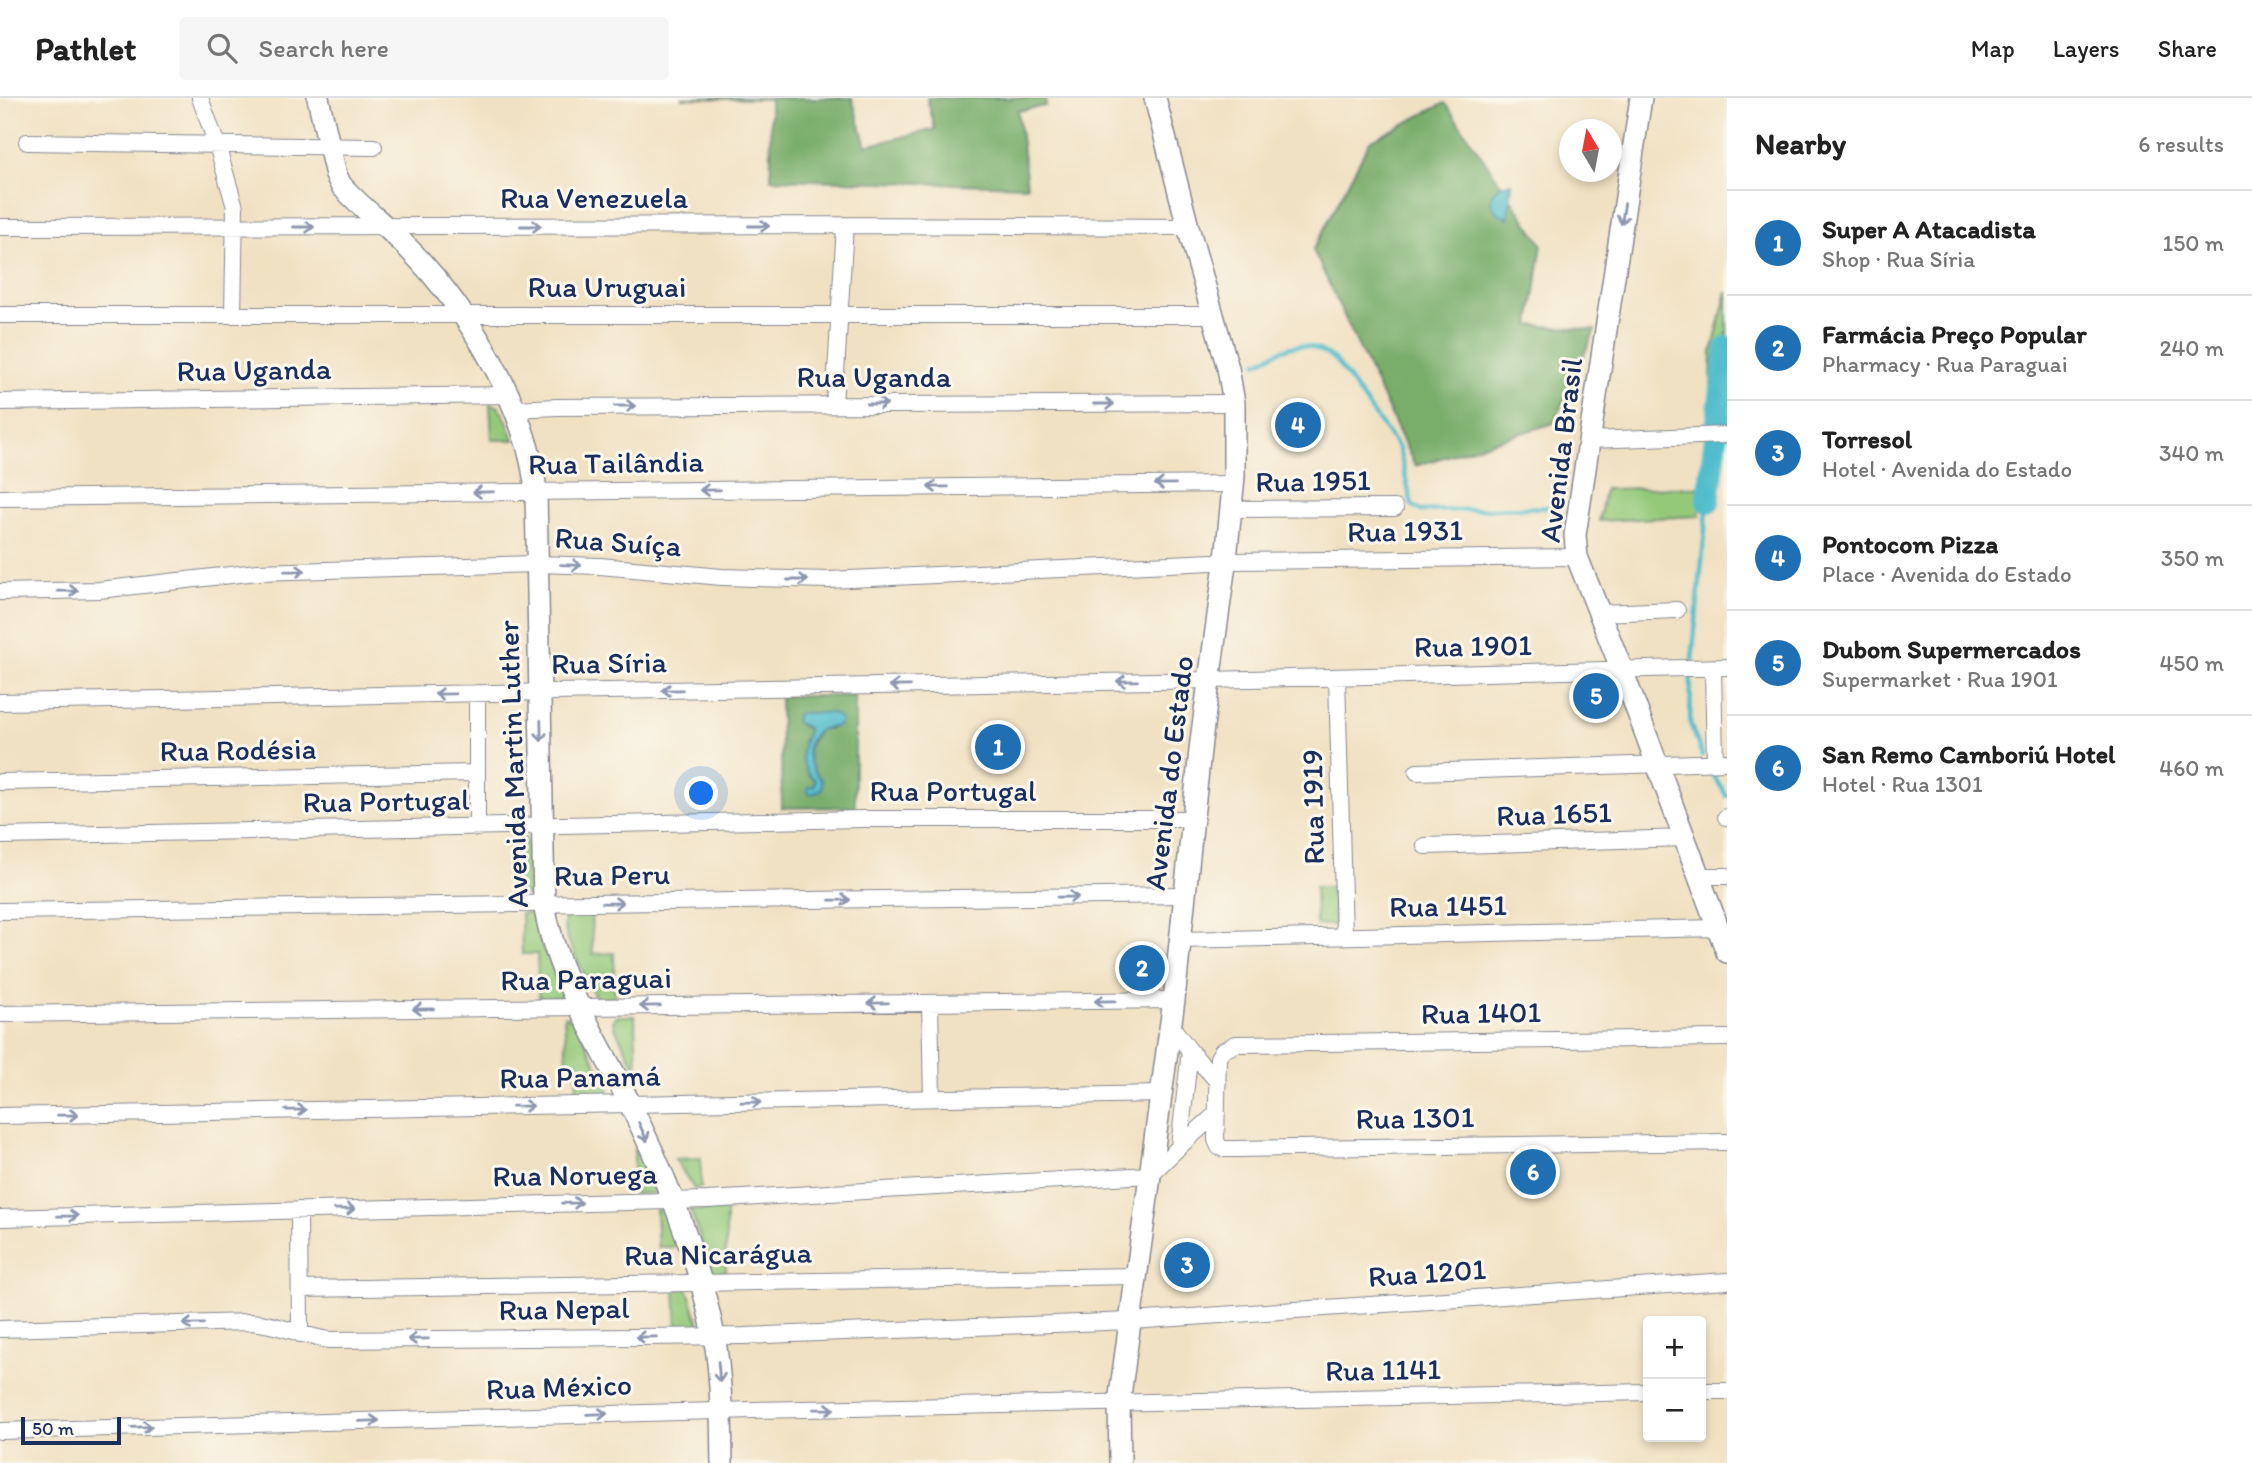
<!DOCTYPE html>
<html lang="en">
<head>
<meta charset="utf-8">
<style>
	:root { --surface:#fff; --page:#f6f6f6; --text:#222; --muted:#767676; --line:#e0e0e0; --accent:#1f6fb2 }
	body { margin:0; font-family:Itim,sans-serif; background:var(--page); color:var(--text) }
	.controls { position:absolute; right:21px; bottom:21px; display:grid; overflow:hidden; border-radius:7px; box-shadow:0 4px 10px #0003 }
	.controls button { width:63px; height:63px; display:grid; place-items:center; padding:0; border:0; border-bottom:2px solid var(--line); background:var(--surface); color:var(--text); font:35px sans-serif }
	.compass { position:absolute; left:1559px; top:21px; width:63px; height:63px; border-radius:50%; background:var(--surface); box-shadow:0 4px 10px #0003; rotate:350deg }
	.scale { position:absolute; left:21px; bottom:18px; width:100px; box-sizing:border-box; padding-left:7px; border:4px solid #1b2f5e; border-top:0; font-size:19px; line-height:24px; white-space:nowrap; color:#1b2f5e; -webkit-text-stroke:5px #fbf7ec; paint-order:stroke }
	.you { position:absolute; left:702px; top:696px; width:24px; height:24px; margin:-18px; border:5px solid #fff; border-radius:50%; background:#1a73e8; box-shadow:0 0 0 10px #1a73e833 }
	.badge { display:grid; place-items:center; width:46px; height:46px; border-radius:50%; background:var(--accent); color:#fff; font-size:23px; font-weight:700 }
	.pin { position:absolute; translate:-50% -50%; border:4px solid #fff; box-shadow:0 2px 7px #0006 }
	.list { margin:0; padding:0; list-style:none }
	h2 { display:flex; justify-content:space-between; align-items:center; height:91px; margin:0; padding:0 28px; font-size:30px }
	h2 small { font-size:23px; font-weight:400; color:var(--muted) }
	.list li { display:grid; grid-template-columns:46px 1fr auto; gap:21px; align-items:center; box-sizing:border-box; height:105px; padding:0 28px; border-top:2px solid var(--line) }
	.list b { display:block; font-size:26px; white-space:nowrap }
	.list p { margin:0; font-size:23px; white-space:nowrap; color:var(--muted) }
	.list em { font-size:23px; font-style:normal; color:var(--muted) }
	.icon { flex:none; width:38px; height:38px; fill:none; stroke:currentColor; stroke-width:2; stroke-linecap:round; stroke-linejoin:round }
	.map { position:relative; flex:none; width:1727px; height:1365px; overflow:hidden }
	header { display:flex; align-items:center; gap:42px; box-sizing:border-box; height:98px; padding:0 35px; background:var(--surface); border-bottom:2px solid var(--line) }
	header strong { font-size:33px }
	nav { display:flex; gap:38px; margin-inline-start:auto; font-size:24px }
	.search { width:490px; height:63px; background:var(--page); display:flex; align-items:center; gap:18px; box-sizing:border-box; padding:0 24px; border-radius:7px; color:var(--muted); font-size:26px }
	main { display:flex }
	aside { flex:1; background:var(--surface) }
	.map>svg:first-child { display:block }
	.green { fill:#95c97a; stroke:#587c6c; stroke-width:2 }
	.forest { fill:#78ad6a; stroke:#4a6e64; stroke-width:2; fill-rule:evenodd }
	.water { fill:#51bdcc; stroke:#367695; stroke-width:2 }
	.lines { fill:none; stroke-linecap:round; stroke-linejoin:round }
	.stream { stroke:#51bdcc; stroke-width:4.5 }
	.river { stroke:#51bdcc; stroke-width:24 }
	.minor-casing { stroke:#868890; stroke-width:18 }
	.major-casing { stroke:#868890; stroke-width:24 }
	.minor { stroke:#fff; stroke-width:16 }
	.major { stroke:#fff; stroke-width:21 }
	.oneway { stroke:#8d97ae }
	.labels { text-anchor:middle; stroke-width:6; stroke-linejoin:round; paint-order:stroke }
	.street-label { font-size:30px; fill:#1b2f5e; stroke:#fbf7ec }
</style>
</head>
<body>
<header>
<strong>Pathlet</strong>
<div class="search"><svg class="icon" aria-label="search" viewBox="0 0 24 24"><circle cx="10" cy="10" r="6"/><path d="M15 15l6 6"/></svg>Search here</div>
<nav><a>Map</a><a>Layers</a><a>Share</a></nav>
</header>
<main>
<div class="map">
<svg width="1727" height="1365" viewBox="0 0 1727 1365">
	<rect width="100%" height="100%" fill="#fbf7ec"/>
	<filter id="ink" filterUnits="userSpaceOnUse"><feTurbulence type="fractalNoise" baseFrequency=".0143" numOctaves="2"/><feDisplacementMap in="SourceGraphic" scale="14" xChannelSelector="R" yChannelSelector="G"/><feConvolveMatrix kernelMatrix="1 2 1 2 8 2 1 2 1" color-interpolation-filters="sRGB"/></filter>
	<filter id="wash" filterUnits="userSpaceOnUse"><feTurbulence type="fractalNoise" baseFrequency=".00686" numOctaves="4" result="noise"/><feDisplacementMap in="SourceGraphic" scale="28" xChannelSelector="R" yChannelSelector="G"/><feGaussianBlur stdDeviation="1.57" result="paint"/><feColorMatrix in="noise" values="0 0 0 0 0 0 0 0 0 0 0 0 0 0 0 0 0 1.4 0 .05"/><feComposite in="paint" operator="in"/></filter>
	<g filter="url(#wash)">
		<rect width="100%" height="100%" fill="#f1e1c3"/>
		<path class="green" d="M1727,193V322L1710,319L1712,254Z
			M490,306L498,308L507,323L514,342H492Z
			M1702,389L1699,418L1599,423L1605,391Z
			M511,737L525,740L528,747L529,797H512Z
			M1315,789H1333L1334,827H1316Z
			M521,815H529L532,818L542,849L567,899L539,900L537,856H522Z
			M566,815L591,816L593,856L614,855L615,899L596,901L567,840L564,827Z
			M564,918L575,922L609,992L608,997L604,1000H577L576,964H567Z
			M617,918H635L637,973L614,928L613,922Z
			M634,1051L651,1072L657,1095L634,1096Z
			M701,1060V1090L694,1091L675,1061Z
			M656,1111L664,1113L672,1128L677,1149H658Z
			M690,1112H726V1174L713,1175Z
			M687,1190L700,1228H677L675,1191Z"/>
		<path class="forest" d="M681,0H852L866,48L935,31L927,0H1046V8L1018,13L1027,88L771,81L770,1Z
			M1445,5L1542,146L1530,227L1595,232L1554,325L1415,368L1313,152L1370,43Z
			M780,598H855V709L782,710ZM802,615H832L831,631H820C802,651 806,664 822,683L811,696L815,688V682L808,676L803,644L808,634L807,630L801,628Z"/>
		<path class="water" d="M1512,85L1508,120C1483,113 1487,86 1512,85Z
			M802,615H832L840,621V627C833,630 823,629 818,633C799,648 810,669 822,683V690L818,694L811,696L807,693L809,689L815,688V682C799,669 799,651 808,634L807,630L796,624V617Z"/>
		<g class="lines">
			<path class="stream" d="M1257,265C1288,248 1304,238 1335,262L1399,351L1412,407L1421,413L1559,409
				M1692,562L1708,403
				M1691,580L1690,625L1702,657
				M1710,672L1727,698"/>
			<path class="river" d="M1708,403L1727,250"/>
		</g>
	</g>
	<g filter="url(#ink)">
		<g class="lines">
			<defs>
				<path id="minor" d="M200,0L217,47L235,109L233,216
					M27,44L374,49
					M0,129L845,127L1188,129
					M0,217H1214
					M0,304L509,297
					M834,307L845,127
					M514,311L557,309L1234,305
					M1590,342L1727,337
					M0,400L1233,386
					M1231,411L1395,410
					M0,494L99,492L257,474L537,466L600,468L722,479L828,482L1234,463L1577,459
					M1599,515L1677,512
					M1713,570L1715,664
					M1337,579L1344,838
					M0,604L1209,582L1727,569
					M1417,674L1727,664
					M0,684L477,675
					M1726,719H1727
					M477,730V595
					M0,738L862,721H1192
					M1425,748L1685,740
					M1699,778H1727
					M0,813L1183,797
					M1179,842L1718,830
					M930,905L932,1000
					M0,916L1174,902
					M1727,940L1236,946L1222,953L1218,960L1216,1042L1219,1049L1224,1051H1235L1727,1044
					M1190,953L1218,984
					M0,1018L1161,996
					M1179,1049L1217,1015
					M299,1112L300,1236
					M0,1120L707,1102L1150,1077L1179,1049L1190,953L1170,926
					M300,1191L1137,1178
					M0,1231L249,1224C277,1225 301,1238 329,1242L744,1238L1131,1223L1727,1183
					M1701,1293H1727
					M0,1333L753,1312L1648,1294"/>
				<path id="major" d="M318,0L336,77L341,87C361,110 387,128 408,150C467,210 528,309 536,394L544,805C555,877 597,940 629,1004C666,1078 698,1157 714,1238C722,1280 721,1323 722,1365
					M1641,0L1575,437L1577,459L1622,572L1727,854
					M1120,1365L1119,1305L1174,902L1201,643L1227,451L1234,378V305L1228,270L1188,129L1155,0"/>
			</defs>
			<use href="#minor" class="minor-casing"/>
			<use href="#major" class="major-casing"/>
			<use href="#minor" class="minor"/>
			<use href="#major" class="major"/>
		</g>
		<defs><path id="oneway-shaft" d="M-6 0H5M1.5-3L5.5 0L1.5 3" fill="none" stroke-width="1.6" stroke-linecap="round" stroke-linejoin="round" transform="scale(1.75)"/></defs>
		<g class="oneway">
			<use href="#oneway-shaft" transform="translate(1623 116) rotate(99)"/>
			<use href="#oneway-shaft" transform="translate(531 128)"/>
			<use href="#oneway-shaft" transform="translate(759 128)"/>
			<use href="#oneway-shaft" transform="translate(304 129)"/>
			<use href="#oneway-shaft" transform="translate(877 306)"/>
			<use href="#oneway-shaft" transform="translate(1104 306)"/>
			<use href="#oneway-shaft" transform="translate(625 308)"/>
			<use href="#oneway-shaft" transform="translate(1165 386) rotate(179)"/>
			<use href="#oneway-shaft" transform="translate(938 389) rotate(179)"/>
			<use href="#oneway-shaft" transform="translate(710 392) rotate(179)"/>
			<use href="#oneway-shaft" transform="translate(483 394) rotate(179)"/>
			<use href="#oneway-shaft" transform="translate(571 467) rotate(2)"/>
			<use href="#oneway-shaft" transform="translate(295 473) rotate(-1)"/>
			<use href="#oneway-shaft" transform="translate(798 482)"/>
			<use href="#oneway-shaft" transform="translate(68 493) rotate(-1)"/>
			<use href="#oneway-shaft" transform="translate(1127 583) rotate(179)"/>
			<use href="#oneway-shaft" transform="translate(900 588) rotate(179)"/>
			<use href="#oneway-shaft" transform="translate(672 592) rotate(179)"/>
			<use href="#oneway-shaft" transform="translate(445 596) rotate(179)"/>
			<use href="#oneway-shaft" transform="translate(541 633) rotate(89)"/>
			<use href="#oneway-shaft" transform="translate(1068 799) rotate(-1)"/>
			<use href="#oneway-shaft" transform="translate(840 802) rotate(-1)"/>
			<use href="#oneway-shaft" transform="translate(613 805) rotate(-1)"/>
			<use href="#oneway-shaft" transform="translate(1105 903) rotate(179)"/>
			<use href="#oneway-shaft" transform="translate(878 905) rotate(179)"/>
			<use href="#oneway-shaft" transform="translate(650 908) rotate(179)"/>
			<use href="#oneway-shaft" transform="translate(423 911) rotate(179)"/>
			<use href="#oneway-shaft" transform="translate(751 1004) rotate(-1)"/>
			<use href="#oneway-shaft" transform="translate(523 1008) rotate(-1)"/>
			<use href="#oneway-shaft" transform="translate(296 1012) rotate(-1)"/>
			<use href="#oneway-shaft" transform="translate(68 1017) rotate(-1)"/>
			<use href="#oneway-shaft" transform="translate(643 1034) rotate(65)"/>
			<use href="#oneway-shaft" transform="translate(572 1105) rotate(-1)"/>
			<use href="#oneway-shaft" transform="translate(345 1111) rotate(-1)"/>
			<use href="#oneway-shaft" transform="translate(68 1118) rotate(-1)"/>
			<use href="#oneway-shaft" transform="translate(193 1226) rotate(179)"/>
			<use href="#oneway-shaft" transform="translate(646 1239) rotate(179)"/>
			<use href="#oneway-shaft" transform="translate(418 1241) rotate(179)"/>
			<use href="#oneway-shaft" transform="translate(719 1274) rotate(85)"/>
			<use href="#oneway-shaft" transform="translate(824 1311) rotate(-1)"/>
			<use href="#oneway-shaft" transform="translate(597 1316) rotate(-2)"/>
			<use href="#oneway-shaft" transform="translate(369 1323) rotate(-2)"/>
			<use href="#oneway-shaft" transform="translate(142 1329) rotate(-2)"/>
		</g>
	</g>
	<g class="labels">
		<g class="street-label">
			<text x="594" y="110">Rua Venezuela</text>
			<text x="607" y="199">Rua Uruguai</text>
			<text transform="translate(254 272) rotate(-1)" y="10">Rua Uganda</text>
			<text x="874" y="289">Rua Uganda</text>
			<text transform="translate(1561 352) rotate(-83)" y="10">Avenida Brasil</text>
			<text transform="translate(616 365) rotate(-1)" y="10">Rua Tailândia</text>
			<text transform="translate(1313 383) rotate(-1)" y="10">Rua 1951</text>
			<text transform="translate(1405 433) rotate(-1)" y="10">Rua 1931</text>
			<text transform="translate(618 444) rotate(4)" y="10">Rua Suíça</text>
			<text transform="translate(1473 548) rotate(-1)" y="10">Rua 1901</text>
			<text transform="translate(609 565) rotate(-1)" y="10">Rua Síria</text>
			<text transform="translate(238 652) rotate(-1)" y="10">Rua Rodésia</text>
			<text transform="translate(513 666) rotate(-92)" y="10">Avenida Martin Luther</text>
			<text transform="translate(1169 675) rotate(-83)" y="10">Avenida do Estado</text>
			<text x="953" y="703">Rua Portugal</text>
			<text transform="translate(386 703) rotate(-1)" y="10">Rua Portugal</text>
			<text transform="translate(1313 709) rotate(-91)" y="10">Rua 1919</text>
			<text transform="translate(1554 716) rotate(-2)" y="10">Rua 1651</text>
			<text transform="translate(612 777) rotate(-1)" y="10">Rua Peru</text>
			<text transform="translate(1448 808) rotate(-1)" y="10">Rua 1451</text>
			<text transform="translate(586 881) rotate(-1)" y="10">Rua Paraguai</text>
			<text transform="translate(1481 915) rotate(-1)" y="10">Rua 1401</text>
			<text transform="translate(580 979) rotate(-1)" y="10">Rua Panamá</text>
			<text transform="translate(1415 1020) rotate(-1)" y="10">Rua 1301</text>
			<text transform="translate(575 1077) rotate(-1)" y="10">Rua Noruega</text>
			<text transform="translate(718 1156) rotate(-1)" y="10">Rua Nicarágua</text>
			<text transform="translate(1427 1175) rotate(-4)" y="10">Rua 1201</text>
			<text transform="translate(564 1211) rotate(-1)" y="10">Rua Nepal</text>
			<text transform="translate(1383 1272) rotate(-1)" y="10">Rua 1141</text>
			<text transform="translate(559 1289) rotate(-2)" y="10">Rua México</text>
		</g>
	</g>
</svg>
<div class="controls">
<button>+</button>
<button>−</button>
</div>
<svg class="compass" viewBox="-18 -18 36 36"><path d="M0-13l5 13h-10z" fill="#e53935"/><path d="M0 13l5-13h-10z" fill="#767676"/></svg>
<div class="scale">50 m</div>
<div class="you"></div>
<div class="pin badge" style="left:998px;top:649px">1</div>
<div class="pin badge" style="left:1142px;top:870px">2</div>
<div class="pin badge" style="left:1187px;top:1167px">3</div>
<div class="pin badge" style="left:1298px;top:327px">4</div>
<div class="pin badge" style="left:1596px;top:598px">5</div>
<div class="pin badge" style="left:1533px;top:1074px">6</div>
</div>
<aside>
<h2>Nearby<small>6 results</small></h2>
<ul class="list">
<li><span class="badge">1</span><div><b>Super A Atacadista</b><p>Shop · Rua Síria</p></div><em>150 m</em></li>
<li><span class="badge">2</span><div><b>Farmácia Preço Popular</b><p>Pharmacy · Rua Paraguai</p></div><em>240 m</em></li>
<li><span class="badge">3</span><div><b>Torresol</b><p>Hotel · Avenida do Estado</p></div><em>340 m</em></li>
<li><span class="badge">4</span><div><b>Pontocom Pizza</b><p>Place · Avenida do Estado</p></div><em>350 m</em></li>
<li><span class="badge">5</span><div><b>Dubom Supermercados</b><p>Supermarket · Rua 1901</p></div><em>450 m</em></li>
<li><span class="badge">6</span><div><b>San Remo Camboriú Hotel</b><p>Hotel · Rua 1301</p></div><em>460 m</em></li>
</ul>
</aside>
</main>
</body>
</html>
